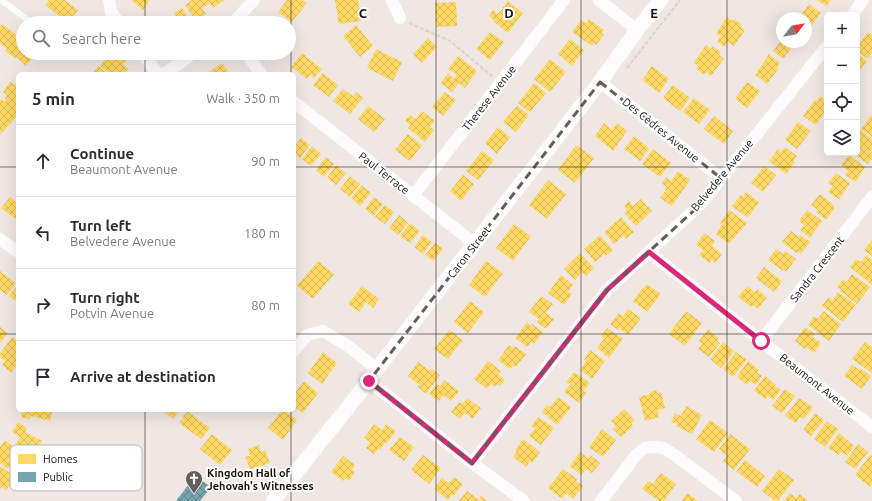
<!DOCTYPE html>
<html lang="en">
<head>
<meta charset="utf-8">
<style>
	:root { --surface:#fff; --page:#f7f7f7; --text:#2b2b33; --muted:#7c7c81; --line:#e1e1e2 }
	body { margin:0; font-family:Ubuntu,sans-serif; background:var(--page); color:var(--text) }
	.controls { position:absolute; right:12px; top:12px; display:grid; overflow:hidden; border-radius:6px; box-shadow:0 4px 16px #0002 }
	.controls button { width:36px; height:36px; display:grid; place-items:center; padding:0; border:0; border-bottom:1px solid var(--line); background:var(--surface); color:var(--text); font:20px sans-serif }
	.compass { position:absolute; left:776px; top:12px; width:36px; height:36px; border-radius:50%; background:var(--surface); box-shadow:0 4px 16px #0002; rotate:59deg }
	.stop { position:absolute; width:12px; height:12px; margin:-9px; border:3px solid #db2777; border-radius:50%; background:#fff }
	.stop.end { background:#db2777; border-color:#fff; box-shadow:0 1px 4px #0008 }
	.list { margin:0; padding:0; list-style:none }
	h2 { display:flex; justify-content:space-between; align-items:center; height:52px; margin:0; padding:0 16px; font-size:17px }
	h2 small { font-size:13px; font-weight:400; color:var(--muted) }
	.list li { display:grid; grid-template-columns:26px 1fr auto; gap:12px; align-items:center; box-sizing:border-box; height:72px; padding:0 16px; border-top:1px solid var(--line) }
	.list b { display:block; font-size:15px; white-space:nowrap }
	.list p { margin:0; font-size:13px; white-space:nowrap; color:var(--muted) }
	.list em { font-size:13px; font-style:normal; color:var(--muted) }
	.icon { flex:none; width:22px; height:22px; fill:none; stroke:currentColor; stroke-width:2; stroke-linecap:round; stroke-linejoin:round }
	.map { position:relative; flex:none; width:872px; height:501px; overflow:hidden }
	.search { position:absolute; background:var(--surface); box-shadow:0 4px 16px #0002; left:16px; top:16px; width:280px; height:44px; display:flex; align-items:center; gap:10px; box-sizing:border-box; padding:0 14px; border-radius:22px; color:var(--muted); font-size:15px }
	.panel { position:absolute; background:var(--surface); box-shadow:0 4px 16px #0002; left:16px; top:72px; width:280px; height:340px; border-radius:6px }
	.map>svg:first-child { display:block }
	.homes { fill:url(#homes-cross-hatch) }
	.public { fill:url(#public-cross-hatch) }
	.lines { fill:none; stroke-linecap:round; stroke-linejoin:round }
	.path { stroke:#d6d3d2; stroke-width:2; stroke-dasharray:4 2; stroke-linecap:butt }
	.service { stroke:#fdfbfb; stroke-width:6 }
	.minor { stroke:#fdfbfb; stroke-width:12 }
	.tertiary { stroke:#fdfbfb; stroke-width:15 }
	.route { stroke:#db2777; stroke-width:5 }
	.marked { fill:none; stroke:#645d5a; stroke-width:3; stroke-dasharray:8 5; stroke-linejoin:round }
	.grid { fill:none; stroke:#181311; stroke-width:1; stroke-opacity:0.55 }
	.labels { text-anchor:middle; stroke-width:4; stroke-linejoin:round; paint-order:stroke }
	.street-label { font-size:11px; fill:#181311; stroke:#fff }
	.poi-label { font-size:11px; font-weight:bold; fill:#181311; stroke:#fff; text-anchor:start }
	.key { fill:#fff; stroke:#bab8b8; stroke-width:1 }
	.key-label { font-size:11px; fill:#181311 }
	.grid-label { font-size:13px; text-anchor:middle; font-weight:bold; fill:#181311; stroke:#fff; stroke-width:4; stroke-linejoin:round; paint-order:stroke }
</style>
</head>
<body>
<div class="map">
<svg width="872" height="501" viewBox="0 0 872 501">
	<defs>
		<pattern id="homes-cross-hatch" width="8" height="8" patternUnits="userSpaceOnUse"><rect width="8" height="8" fill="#ffd966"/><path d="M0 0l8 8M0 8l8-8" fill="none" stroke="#dab957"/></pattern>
		<pattern id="public-cross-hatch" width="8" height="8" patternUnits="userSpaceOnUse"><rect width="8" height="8" fill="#76a5af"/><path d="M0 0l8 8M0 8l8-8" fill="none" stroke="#60858d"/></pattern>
	</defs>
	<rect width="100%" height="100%" fill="#f0e7e3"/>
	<path class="homes" d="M49,0H65L78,10L68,23L45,5Z
		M131,0H150L143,10Z
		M192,0H224L213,8L210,3L202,8L206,14L196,21L185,5Z
		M287,0H302L307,3L292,22L278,12Z
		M335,0H358L361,21L339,24Z
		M817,0H831L826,6Z
		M508,1L523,13L508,33L493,21L494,20L489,16L493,10L498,14Z
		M456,2L457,26L436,27L435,3Z
		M809,4L821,13L806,33V18H799Z
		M182,8L192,23H176L173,18L176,16L174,13Z
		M727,17L732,21L734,19L742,24L740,26L745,30L734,46L728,42L724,47L717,41L721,36L716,33Z
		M589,19L604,30L602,33L604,35L596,45L594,43L592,46L572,32L581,20L586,23Z
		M2,24L17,35L16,37L23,42V53H42L36,60L33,57L26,66L17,57L15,58L5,51L7,49L0,43V27Z
		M356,25L373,46L360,57L343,36Z
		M490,32L504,42L490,60L476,49Z
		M868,32L872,35V53L868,59L857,51V47Z
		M428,38L437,47L422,63L413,54Z
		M570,39L584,50L572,66L558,54Z
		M782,39V42H794V44L783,59L773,51Z
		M706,45L711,49L713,46L721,52L719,55L724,59L711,76L706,72L704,75L696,69L698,66L694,62Z
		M376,49L402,62L393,81L367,68Z
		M110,53H115L126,61L123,65L129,69L125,74H110L100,66Z
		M302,53L322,69L314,78L310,75L307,79L291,67Z
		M857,53L867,61L857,74Z
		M769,54L780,63L777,67L779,68L767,84L755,75Z
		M458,56L477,71L465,88L459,83L452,92L441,83L448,73L454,79L457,75L448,69Z
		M550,59L566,72L550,92L534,79Z
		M222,63L230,74H206Z
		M98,66L108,74H92Z
		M652,66L669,79L659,93L642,80Z
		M323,73L338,85L329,97L313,85Z
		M18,81V115L0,135V99H1L5,102L6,100L5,99L7,95L3,92L10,82L15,85Z
		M747,82L760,91L747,108L735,99Z
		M534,83L546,93L530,112L518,103Z
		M673,85L690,98L680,111L663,98Z
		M343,89L353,96L356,92L363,98L350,114L333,101Z
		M445,92L456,100L443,116L432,107Z
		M820,96L827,101V109L816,125L803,116L815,100L817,101Z
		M694,98L710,110L699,124L683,112Z
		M368,106L385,119L374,132L358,119Z
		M517,106L529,115L516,132L503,122Z
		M422,111L435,121L430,127L434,130L425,142L408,128L410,125L405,121L410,115L415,119Z
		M872,114V137L861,129Z
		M714,116L733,131L724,144L704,129Z
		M798,122L811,131L797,149L785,140Z
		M604,123L612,130L617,123L627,131L613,151L595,136Z
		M498,127L510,137L497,154L485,143Z
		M860,130L872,139V150L871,152L872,153V159L868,164L852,153H857V134Z
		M408,134L422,145L410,161L395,150Z
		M634,136L649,148L640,161L624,149Z
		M301,138L310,145L300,158L294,154V147Z
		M576,145L594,158L575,183L558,170Z
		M312,146L321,154L311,166L302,159Z
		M785,147L797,156L793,161L795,162L786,174L769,161L778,149L781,152Z
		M653,149L671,163L660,177L642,164Z
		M482,151L494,160L478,180L466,171Z
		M849,155L865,167L856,182L845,175L848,171L841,165Z
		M326,157L334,164L324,177L316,170Z
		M336,165L346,173L336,185L327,178Z
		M764,166L776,175L763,192L751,183Z
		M678,171L690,180L672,206L660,198L666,190H664L666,187L662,183L666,177L671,181Z
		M836,173L850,183L839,200L828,192L833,186L828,183Z
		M463,175L474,184L461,201L450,191Z
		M350,176L360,184L350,197L340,189Z
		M548,180L566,194L547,219L529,205Z
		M361,185L371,193L360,206L351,198Z
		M746,192L759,202L748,218L732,206L741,195L743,197Z
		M820,194L834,205L833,206L835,208L826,220L816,212L818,210L811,205Z
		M10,197L18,203L17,220L1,208Z
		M374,197L383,204L374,216L365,209Z
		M641,199L652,211L636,226L624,213L627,211L624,206L629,201L633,206Z
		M385,205L394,212L385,224L375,217Z
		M729,210L747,223L729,244L716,234L722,224L720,223Z
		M807,210L822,221L810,238L800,230L804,225L799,221Z
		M399,215L408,223L398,235L389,228Z
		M621,217L634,232L626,239L623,236L614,244L604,232Z
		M410,223L420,231L410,243L400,236Z
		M514,224L531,236L513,261L496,248Z
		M791,231L799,237L800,235L810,242L801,254L799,252L797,253L782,242Z
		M704,233L715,241L712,246L722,254L715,263L712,260L709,263L699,255L703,250L696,245Z
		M423,235L432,242L423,254L414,247Z
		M600,235L613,250L606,256L604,254L595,262L584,249Z
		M872,240V256L864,250Z
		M435,243L443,249L433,261L425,255Z
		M776,249L783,254L785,251L796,259L786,272L784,270L783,271L768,260Z
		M580,253L594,268L586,276L582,272L575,280L564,269Z
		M866,255L872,260V285L850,267L856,259L861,262Z
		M318,261L334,274L313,299L297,286Z
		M486,261L503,273L485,297L469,285Z
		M764,267L782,281L774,292L756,278Z
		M0,271L16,283L7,295L0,290Z
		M852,274L870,287L857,304L840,291L841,289L837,287L843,279L847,282Z
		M561,275L573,285L568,292L572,294L564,305L548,293Z
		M647,284L661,294L647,312L633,301L643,287L644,288Z
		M18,285V303L9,296Z
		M362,286L379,299L373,308L366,302L359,312L348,304Z
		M747,286L755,292L757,289L767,297L758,309L753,305L751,307L738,297Z
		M838,292L856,305L843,322L822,306L828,297L832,301Z
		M541,296L553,304L546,313L554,319L546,329L537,322L539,319L529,312Z
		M470,301L484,312L468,333L454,322Z
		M628,309L641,318L628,335L619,328L618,330L610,324L619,313L623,316Z
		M686,311L702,323L685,346L669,334Z
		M824,311L841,324L829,341L808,325L814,316L818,319Z
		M527,322L531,326L532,324L543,332L534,344L531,342L527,347L515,338Z
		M0,327L8,333L0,343Z
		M805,327L815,334L813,337L821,343L814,353L806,347L805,349L795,341Z
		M607,328L623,339L609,358L597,348L604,339L601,336Z
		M708,329L719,338L717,341L720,343L709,357L698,349L702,344L699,341Z
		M449,330L463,340L448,359L434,349Z
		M12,337L18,341V358L15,363L17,365L11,373L2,365L5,361L0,357V354Z
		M723,342L734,351L721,368L710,359Z
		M865,342L872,347V373L852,359Z
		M509,345L513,348L515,346L526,354L516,367L513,365L510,369L498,360Z
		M590,350L605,361L592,379L580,370L586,361L584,359Z
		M323,352L337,363L322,384L308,373Z
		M736,352L747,359L733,377L723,369Z
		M488,361L501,371L498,374L505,380L500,386L497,384L495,387L491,384L487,389L474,379Z
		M748,361L759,370L757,372L762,376L756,385L750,381L747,385L737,377Z
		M418,362L430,371L432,369L440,375L426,394L418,387L419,385L408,376Z
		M852,365L860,370L861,369L871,376L862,389L844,376Z
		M574,372L590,383L583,391L586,393L579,403L564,392L570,384L566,382Z
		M765,376L776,385L775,386L781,390L773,400L768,396L765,399L754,391Z
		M444,380L459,391L451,401L443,395L439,401L429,394L437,384L440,386Z
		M304,381L318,393L303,413L294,407V394Z
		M785,389L795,396L782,413L772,406Z
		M656,390L657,393L661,392L665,408L658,410L659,417L645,421L639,397L650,394V392Z
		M558,397L571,407L557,425L542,412L547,405L550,407Z
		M467,398L481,408L473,419L465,413L460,419L451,412L459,402L462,404Z
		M799,398L813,407L804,419L800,417L796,423L785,416Z
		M686,406L702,415L692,434L676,426L677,424L671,422L675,413L681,416Z
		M624,409L635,420L631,423L633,426L621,437L613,429L616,426L611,421Z
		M22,410H53L50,421L31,416L30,419L21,417Z
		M162,410H180L173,419Z
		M282,410H284L297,420L283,440L268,428Z
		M187,411L210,428L201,439L179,423Z
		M815,413L824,420L811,436L803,430Z
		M538,417L542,420V419L554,428L541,445L529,436L535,428L531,426Z
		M710,420L728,433L714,452L696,439Z
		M827,421L838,429L825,447L814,439Z
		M18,422L27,428L25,432L42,441L34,454L16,444L20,437L12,432Z
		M374,424L382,430L386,424L396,431L387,443L386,442L380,450L378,449L374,454L366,448L370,442L364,438Z
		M602,429L616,440L603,457L589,447Z
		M839,433L854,446L847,456L841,452L839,455L828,448Z
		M212,434L232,450L220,465L200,449Z
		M730,434L750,449L734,470L723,461L727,456L719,449Z
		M400,437L414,447L404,461L389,450Z
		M523,439L540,452L532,463L530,461L526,467L513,457L517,451L515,450Z
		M5,440L21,453L8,469L0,463V447Z
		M858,444L868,452L855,469L845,462Z
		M259,445L261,452L265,450L270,463L250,469L245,457L250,456L248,449Z
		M580,452L588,458L590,455L600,463L592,473L586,469L581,475L570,466Z
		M423,455L441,468L429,484L411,470Z
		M870,455L872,456V485L870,487L855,475Z
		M343,456L355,465L352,470L355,472L349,481L345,478L343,481L331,472Z
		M745,460L765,476L757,487L736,471Z
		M0,466L11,474L9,476L14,480L6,490L1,487L0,489Z
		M563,469L577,479L576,481L583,486L573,499L566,493L562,499L548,488Z
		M779,469L794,480L778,501H775L762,491Z
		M661,473L676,484L664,501H659L642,489L648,481L653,484Z
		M454,477L463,484L454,496L452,495L448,500L434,489L442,478L449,483Z
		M467,491L479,500L481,496L487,501H459Z
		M687,493L699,501H682Z
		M790,493L797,498L799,494L808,501H784Z"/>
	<path class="public" d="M195,476L211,487L200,501H176Z"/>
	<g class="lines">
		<path class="path" d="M409,23L450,41L492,76
			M627,68L680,0"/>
		<path class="service" d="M1,0L32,23"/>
		<path class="minor" d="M109,0L111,12L120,23
			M392,0L400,18
			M599,0L637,30
			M852,15L863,0
			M233,23L254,0
			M142,53L158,74
			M246,53L261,74
			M164,74L194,53
			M600,82L722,179
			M294,102L475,244
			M413,196L564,0
			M0,239L18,252
			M649,252L761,341L872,427
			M761,341L872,197
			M294,351L307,335L323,331L348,346L377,369
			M369,381L472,463L524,501
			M472,463L607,290L701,204L827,46
			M601,501L637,454L645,448L654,447L664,448L676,456L736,501"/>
		<path class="tertiary" d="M273,501L369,381L377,369L600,82L637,30L661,0"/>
	</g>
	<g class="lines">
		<path class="route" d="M369,381L472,463L607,290L649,252L761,341"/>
	</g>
	<path class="marked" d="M600,82L722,179L701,204L607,290L472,463L369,381Z"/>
	<path class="grid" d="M145,0V23M291,0V74M436,0V501M581,0V501M727,0V501M145,53V74M0,167H18M294,167H872M0,334H18M294,334H872M145,410V501M291,410V501"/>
	<defs>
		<symbol id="church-pin" viewBox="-11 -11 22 30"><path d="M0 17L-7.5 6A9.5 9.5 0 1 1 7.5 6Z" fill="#645d5a" stroke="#fff"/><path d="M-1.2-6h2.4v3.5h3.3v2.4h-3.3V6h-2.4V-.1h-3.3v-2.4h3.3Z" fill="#fff"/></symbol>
	</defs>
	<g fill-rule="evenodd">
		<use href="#church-pin" x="184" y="469" width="20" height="27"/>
	</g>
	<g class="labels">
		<g class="street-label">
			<text transform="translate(489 98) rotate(-52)" y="4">Therese Avenue</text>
			<text transform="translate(661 130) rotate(39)" y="4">Des Cèdres Avenue</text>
			<text transform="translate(384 173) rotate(38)" y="4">Paul Terrace</text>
			<text transform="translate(722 175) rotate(-50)" y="4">Belvedere Avenue</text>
			<text transform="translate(469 252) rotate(-52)" y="4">Caron Street</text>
			<text transform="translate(817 269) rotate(-52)" y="4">Sandra Crescent</text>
			<text transform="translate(817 384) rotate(38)" y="4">Beaumont Avenue</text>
		</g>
		<g class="poi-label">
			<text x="207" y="477">Kingdom Hall of<tspan x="207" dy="13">Jehovah's Witnesses</tspan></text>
		</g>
	</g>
	<rect x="10" y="445" width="132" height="46" rx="6" class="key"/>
	<rect x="18" y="454" width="18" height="10" fill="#ffd966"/>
	<rect x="18" y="472" width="18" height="10" fill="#76a5af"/>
	<g class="key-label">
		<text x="43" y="463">Homes</text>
		<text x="43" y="481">Public</text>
	</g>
	<g class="grid-label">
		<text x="363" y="18">C</text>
		<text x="509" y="18">D</text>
		<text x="654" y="18">E</text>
	</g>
</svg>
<div class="controls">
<button>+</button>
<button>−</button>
<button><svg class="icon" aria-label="locate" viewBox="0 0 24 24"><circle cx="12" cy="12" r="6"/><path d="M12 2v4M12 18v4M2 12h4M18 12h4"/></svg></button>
<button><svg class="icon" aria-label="layers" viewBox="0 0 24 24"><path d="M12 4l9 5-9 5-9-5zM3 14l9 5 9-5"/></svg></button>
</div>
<svg class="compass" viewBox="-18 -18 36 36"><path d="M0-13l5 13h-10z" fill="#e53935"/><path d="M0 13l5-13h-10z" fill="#7c7c81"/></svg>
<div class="stop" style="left:761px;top:341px"></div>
<div class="stop end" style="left:369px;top:381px"></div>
<div class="search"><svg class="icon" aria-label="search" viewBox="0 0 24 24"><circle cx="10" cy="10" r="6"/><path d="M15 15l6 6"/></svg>Search here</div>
<section class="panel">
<h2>5 min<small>Walk · 350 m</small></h2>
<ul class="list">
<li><svg class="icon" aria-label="ahead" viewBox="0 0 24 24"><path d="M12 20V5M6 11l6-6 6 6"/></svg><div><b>Continue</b><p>Beaumont Avenue</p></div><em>90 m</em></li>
<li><svg class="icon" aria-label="left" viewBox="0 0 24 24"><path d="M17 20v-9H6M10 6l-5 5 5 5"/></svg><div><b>Turn left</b><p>Belvedere Avenue</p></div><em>180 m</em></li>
<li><svg class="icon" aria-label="right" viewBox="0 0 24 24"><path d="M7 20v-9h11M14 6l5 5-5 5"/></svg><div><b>Turn right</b><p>Potvin Avenue</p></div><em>80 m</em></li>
<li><svg class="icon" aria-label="arrive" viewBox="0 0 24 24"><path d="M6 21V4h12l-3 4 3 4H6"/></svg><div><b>Arrive at destination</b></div></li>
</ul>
</section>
</div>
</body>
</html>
